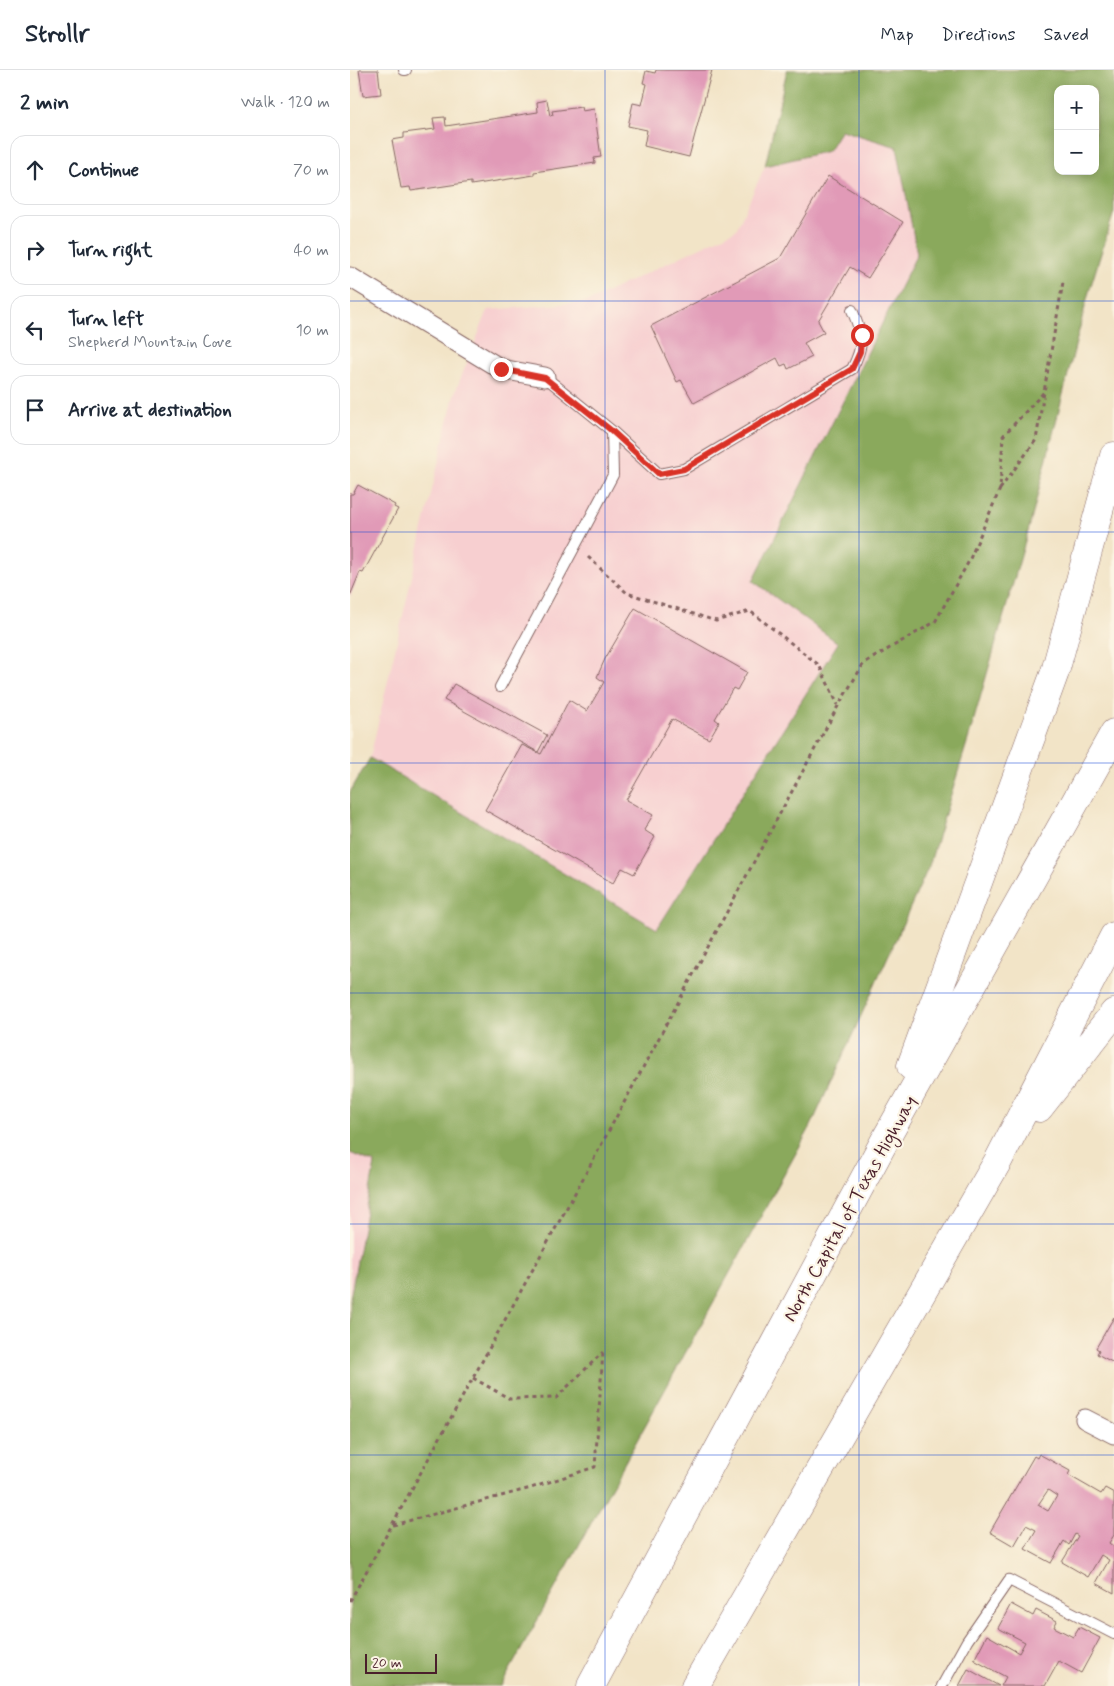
<!DOCTYPE html>
<html lang="en">
<head>
<meta charset="utf-8">
<style>
	:root { --surface:#fff; --page:#f6f6f7; --text:#1f2937; --muted:#747a83; --line:#e0e1e3 }
	body { margin:0; font-family:Mynerve,sans-serif; background:var(--page); color:var(--text) }
	.controls { position:absolute; right:15px; top:15px; display:grid; overflow:hidden; border-radius:10px; box-shadow:0 2px 12px #0003 }
	.controls button { width:45px; height:45px; display:grid; place-items:center; padding:0; border:0; border-bottom:1px solid var(--line); background:var(--surface); color:var(--text); font:25px sans-serif }
	.scale { position:absolute; left:15px; bottom:12px; width:72px; box-sizing:border-box; padding-left:5px; border:2px solid #4a1f2b; border-top:0; font-size:14px; line-height:18px; white-space:nowrap; color:#4a1f2b; -webkit-text-stroke:4px #fcf5e5; paint-order:stroke }
	.stop { position:absolute; width:15px; height:15px; margin:-11px; border:4px solid #d93025; border-radius:50%; background:#fff }
	.stop.end { background:#d93025; border-color:#fff; box-shadow:0 1px 5px #0008 }
	.list { margin:0; padding:0; list-style:none }
	h2 { display:flex; justify-content:space-between; align-items:center; height:65px; margin:0; padding:0 20px; font-size:21px }
	h2 small { font-size:16px; font-weight:400; color:var(--muted) }
	.list li { display:grid; grid-template-columns:32px 1fr auto; gap:15px; align-items:center; box-sizing:border-box; height:70px; margin:0 10px 10px; padding:0 10px; border:1px solid var(--line); border-radius:15px }
	.list b { display:block; font-size:19px; white-space:nowrap }
	.list p { margin:0; font-size:16px; white-space:nowrap; color:var(--muted) }
	.list em { font-size:16px; font-style:normal; color:var(--muted) }
	.icon { flex:none; width:28px; height:28px; fill:none; stroke:currentColor; stroke-width:2; stroke-linecap:round; stroke-linejoin:round }
	.map { position:relative; flex:none; width:764px; height:1616px; overflow:hidden }
	header { display:flex; align-items:center; gap:30px; box-sizing:border-box; height:70px; padding:0 25px; background:var(--surface); border-bottom:1px solid var(--line) }
	header strong { font-size:24px }
	nav { display:flex; gap:28px; margin-inline-start:auto; font-size:18px }
	main { display:flex }
	aside { flex:1; background:var(--surface) }
	.map>svg:first-child { display:block }
	.built { fill:#f7cfd0 }
	.forest { fill:#8aa95c; stroke:#6a6444; fill-rule:evenodd }
	.building { fill:#e19ab7; fill-rule:evenodd }
	.lines { fill:none; stroke-linecap:round; stroke-linejoin:round }
	.lane-casing { stroke:#856462; stroke-width:12 }
	.street-casing { stroke:#856462; stroke-width:21 }
	.highway-casing { stroke:#856462; stroke-width:29 }
	.path { stroke:#856462; stroke-width:3; stroke-dasharray:4 4; stroke-linecap:butt }
	.lane { stroke:#fff; stroke-width:10 }
	.street { stroke:#fff; stroke-width:19 }
	.highway { stroke:#fff; stroke-width:28 }
	.route { stroke:#d93025; stroke-width:6 }
	.grid { fill:none; stroke:#1d4ed8; stroke-width:1; stroke-opacity:0.55 }
	.labels { text-anchor:middle; stroke-width:4.5; stroke-linejoin:round; paint-order:stroke }
	.street-label { font-size:19px; fill:#4a1f2b; stroke:#fcf5e5 }
</style>
</head>
<body>
<header>
<strong>Strollr</strong>
<nav><a>Map</a><a>Directions</a><a>Saved</a></nav>
</header>
<main>
<aside>
<h2>2 min<small>Walk · 120 m</small></h2>
<ul class="list">
<li><svg class="icon" aria-label="ahead" viewBox="0 0 24 24"><path d="M12 20V5M6 11l6-6 6 6"/></svg><div><b>Continue</b></div><em>70 m</em></li>
<li><svg class="icon" aria-label="right" viewBox="0 0 24 24"><path d="M7 20v-9h11M14 6l5 5-5 5"/></svg><div><b>Turn right</b></div><em>40 m</em></li>
<li><svg class="icon" aria-label="left" viewBox="0 0 24 24"><path d="M17 20v-9H6M10 6l-5 5 5 5"/></svg><div><b>Turn left</b><p>Shepherd Mountain Cove</p></div><em>10 m</em></li>
<li><svg class="icon" aria-label="arrive" viewBox="0 0 24 24"><path d="M6 21V4h12l-3 4 3 4H6"/></svg><div><b>Arrive at destination</b></div></li>
</ul>
</aside>
<div class="map">
<svg width="764" height="1616" viewBox="0 0 764 1616">
	<rect width="100%" height="100%" fill="#fcf5e5"/>
	<filter id="ink" filterUnits="userSpaceOnUse"><feTurbulence type="fractalNoise" baseFrequency=".02" numOctaves="2"/><feDisplacementMap in="SourceGraphic" scale="10" xChannelSelector="R" yChannelSelector="G"/><feConvolveMatrix kernelMatrix="1 2 1 2 8 2 1 2 1" color-interpolation-filters="sRGB"/></filter>
	<filter id="wash" filterUnits="userSpaceOnUse"><feTurbulence type="fractalNoise" baseFrequency=".0096" numOctaves="4" result="noise"/><feDisplacementMap in="SourceGraphic" scale="20" xChannelSelector="R" yChannelSelector="G"/><feGaussianBlur stdDeviation="1.12" result="paint"/><feColorMatrix in="noise" values="0 0 0 0 0 0 0 0 0 0 0 0 0 0 0 0 0 1.4 0 .05"/><feComposite in="paint" operator="in"/></filter>
	<g filter="url(#wash)">
		<rect width="100%" height="100%" fill="#f2e4c7"/>
		<path class="built" d="M491,60L547,77L567,184L403,510L489,573L307,859L20,688L104,325L138,240L237,232L386,160L415,96L478,81Z
			M0,1083L25,1092L0,1229Z"/>
		<path class="forest" d="M437,0H764V142L738,225L681,451L620,663L579,796L461,1056L151,1616H0V1229L25,1093L0,1083V722L20,688L307,859L488,573L403,511L567,184L547,77L491,60L478,81L415,96ZM708,19H745V101H708Z"/>
		<g id="blocks">
			<path class="building" d="M9,0H28L31,24L13,26Z
				M306,0H362L339,87L294,76L297,60L278,56L283,33L292,35L297,14L293,13L296,1L305,3Z
				M197,30L200,46L203,45L202,41L231,37L232,41L244,39L251,87L244,88L245,93L184,102V105L121,115V112L61,121L60,117L51,118L42,70L54,68V63L85,59L83,48L95,47L96,56L188,42L187,32Z
				M478,106L553,152L518,208L500,197L468,251L474,262L454,273L462,287L438,299L436,294L431,296L427,288L344,333L331,310L327,312L301,256L430,188Z
				M8,415L45,435L44,437L48,439L13,503L10,502L0,526V424H3Z
				M285,538L397,602L387,620L383,618L365,649L369,652L359,669L322,649L276,730L303,745L294,760L305,767L284,804L272,798L263,813L135,740L172,675L191,684L219,630L237,641L254,612L247,607L255,589Z
				M104,614L197,665L188,682L94,630Z
				M764,1247V1293L747,1284L749,1280L746,1278Z
				M689,1384L720,1401L718,1405L751,1424L755,1418L764,1423V1465L759,1473L764,1477V1523L746,1513L759,1490L751,1485L738,1507L712,1492L728,1466L725,1464L719,1475L714,1471L701,1493L675,1479L686,1460L676,1455L664,1476L640,1462L684,1386L687,1388ZM698,1420L707,1426L698,1441L688,1435Z
				M661,1534L683,1546L686,1540L707,1551L704,1557L723,1567L729,1557L750,1568L731,1603L709,1591L695,1616H651L656,1607L624,1590L637,1565L669,1583L675,1572L648,1558Z
				M618,1599L649,1616H609Z"/>
		</g>
	</g>
	<g filter="url(#ink)">
		<use href="#blocks" fill-opacity="0" stroke="#856462" stroke-width="1"/>
		<g class="lines">
			<defs>
				<path id="lane" d="M54,0H56
					M262,361L309,404L334,399L502,299C515,273 513,266 502,240
					M150,617L263,405L262,361L195,307
					M592,1616L617,1571L659,1510L764,1564"/>
				<path id="street" d="M0,207L151,299L195,307
					M735,1349L764,1364"/>
				<path id="highway" d="M561,996L705,602L764,386
					M689,1038L764,943
					M241,1616L534,1072L764,663
					M345,1616L648,1091L764,866"/>
			</defs>
			<use href="#lane" class="lane-casing"/>
			<use href="#street" class="street-casing"/>
			<use href="#highway" class="highway-casing"/>
			<path class="path" d="M650,419L686,370L694,322
				M238,487L277,523L366,551L400,541L469,595L488,635
				M123,1308L160,1329L206,1328L253,1282
				M43,1455L181,1418L245,1397L253,1282
				M0,1531L242,1092L488,636L514,593L585,552L619,491L650,419L653,366L694,322L713,212"/>
			<use href="#lane" class="lane"/>
			<use href="#street" class="street"/>
			<use href="#highway" class="highway"/>
		</g>
	</g>
	<g class="lines" filter="url(#ink)">
		<path class="route" d="M151,299L195,308L262,361L309,404L334,399L502,299L510,282L512,265"/>
	</g>
	<path class="grid" d="M255,0V1616M509,0V1616M0,231H764M0,462H764M0,693H764M0,923H764M0,1154H764M0,1385H764"/>
	<g class="labels">
		<g class="street-label">
			<text transform="translate(499 1138) rotate(-61)" y="7">North Capital of Texas Highway</text>
		</g>
	</g>
</svg>
<div class="controls">
<button>+</button>
<button>−</button>
</div>
<div class="scale">20 m</div>
<div class="stop" style="left:512px;top:265px"></div>
<div class="stop end" style="left:151px;top:299px"></div>
</div>
</main>
</body>
</html>
